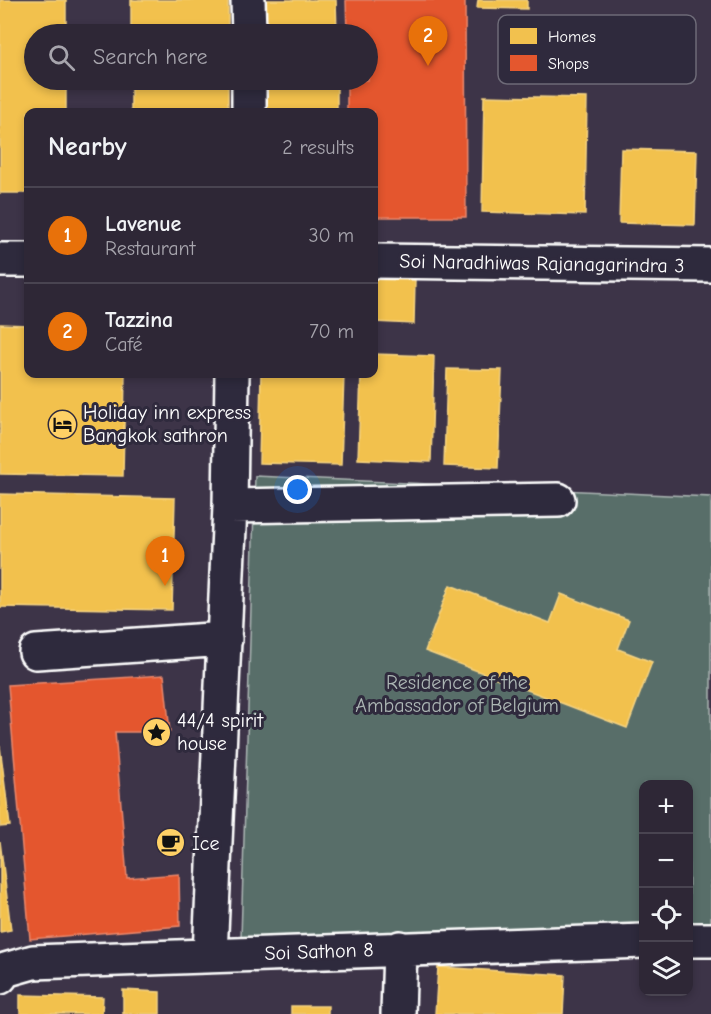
<!DOCTYPE html>
<html lang="en">
<head>
<meta charset="utf-8">
<style>
	:root { --surface:#2e2736; --page:#362f3e; --text:#f1f3f6; --muted:#a7a5ad; --line:#494451; --accent:#ffd166 }
	body { margin:0; font-family:"Comic Neue",sans-serif; background:var(--page); color:var(--text) }
	.controls { position:absolute; right:18px; bottom:18px; display:grid; overflow:hidden; border-radius:12px; box-shadow:0 3px 9px #0003 }
	.controls button { width:54px; height:54px; display:grid; place-items:center; padding:0; border:0; border-bottom:2px solid var(--line); background:var(--surface); color:var(--text); font:30px sans-serif }
	.you { position:absolute; left:298px; top:490px; width:21px; height:21px; margin:-15px; border:4px solid #fff; border-radius:50%; background:#1a73e8; box-shadow:0 0 0 9px #1a73e833 }
	.badge { display:grid; place-items:center; width:39px; height:39px; border-radius:50%; background:var(--accent); color:#fff; font-size:20px; font-weight:700 }
	.pin { position:absolute; translate:-50% -50px; filter:drop-shadow(0 2px 3px #0008) }
	.pin::after { content:''; position:absolute; top:32px; width:21px; height:18px; background:inherit; clip-path:polygon(0 0,100% 0,50% 100%) }
	.list { margin:0; padding:0; list-style:none }
	h2 { display:flex; justify-content:space-between; align-items:center; height:78px; margin:0; padding:0 24px; font-size:26px }
	h2 small { font-size:20px; font-weight:400; color:var(--muted) }
	.list li { display:grid; grid-template-columns:39px 1fr auto; gap:18px; align-items:center; box-sizing:border-box; height:96px; padding:0 24px; border-top:2px solid var(--line) }
	.list b { display:block; font-size:22px; white-space:nowrap }
	.list p { margin:0; font-size:20px; white-space:nowrap; color:var(--muted) }
	.list em { font-size:20px; font-style:normal; color:var(--muted) }
	.icon { flex:none; width:33px; height:33px; fill:none; stroke:currentColor; stroke-width:2; stroke-linecap:round; stroke-linejoin:round }
	.map { position:relative; flex:none; width:711px; height:1014px; overflow:hidden }
	.search { position:absolute; background:var(--surface); box-shadow:0 3px 9px #0003; left:24px; top:24px; width:354px; height:66px; display:flex; align-items:center; gap:15px; box-sizing:border-box; padding:0 21px; border-radius:33px; color:var(--muted); font-size:22px }
	.panel { position:absolute; background:var(--surface); box-shadow:0 3px 9px #0003; left:24px; top:108px; width:354px; height:270px; border-radius:12px }
	.map>svg:first-child { display:block }
	.green { fill:#586e69; stroke:#acb6b4; stroke-width:1.5 }
	.homes { fill:#f2c14e; stroke:#f6d483; stroke-width:1.5 }
	.shops { fill:#e4572e; stroke:#ec896d; stroke-width:1.5 }
	.lines { fill:none; stroke-linecap:round; stroke-linejoin:round }
	.minor-casing { stroke:#fff; stroke-width:38 }
	.minor { stroke:#2f2a3d; stroke-width:33 }
	.labels { text-anchor:middle; stroke-width:6; stroke-linejoin:round; paint-order:stroke }
	.street-label { font-size:20px; fill:#fff; stroke:#2f2a3d }
	.poi-label { font-size:20px; fill:#fff; stroke:#2f2a3d; text-anchor:start }
	.park-label { font-size:20px; fill:#acb6b4; stroke:#2f2a3d }
	.key { fill:#2f2a3d; stroke:#6d6a77; stroke-width:1.5 }
	.key-label { font-size:16px; fill:#fff }
</style>
</head>
<body>
<div class="map">
<svg width="711" height="1014" viewBox="0 0 711 1014">
	<rect width="100%" height="100%" fill="#3d3448"/>
	<filter id="ink" filterUnits="userSpaceOnUse"><feTurbulence type="fractalNoise" baseFrequency=".0167" numOctaves="2"/><feDisplacementMap in="SourceGraphic" scale="12" xChannelSelector="R" yChannelSelector="G"/><feConvolveMatrix kernelMatrix="1 2 1 2 8 2 1 2 1" color-interpolation-filters="sRGB"/></filter>
	<g filter="url(#ink)">
		<path class="green" d="M255,476L711,497V928H689L688,784H644L643,929L241,938Z"/>
		<path class="homes" d="M0,0H66V34H34V80H66V112H28V191L26,193H0Z
			M131,0H228V34H131Z
			M256,0H336L337,34H257Z
			M478,0H527V9L477,8Z
			M131,80H228V112H131Z
			M258,80H337V112H259Z
			M484,96L587,98L585,215L482,212Z
			M621,149L697,151L695,225L619,223Z
			M374,277L415,279L414,324L374,322Z
			M0,324L28,325V374H125L123,476L0,474Z
			M374,354L434,356L431,462L358,459L361,374H374Z
			M447,369L502,370L498,468L444,466Z
			M261,374H344L341,465L259,463Z
			M0,494L175,498L172,610L0,607Z
			M450,585L550,623L561,594L629,620L618,649L652,662L627,728L425,651Z
			M0,746L10,826L0,827Z
			M0,841L11,930L0,932Z
			M438,967L565,975L563,1014H435Z
			M123,990L160,992V1014H123Z
			M20,995L103,997L102,1014H20Z
			M291,1006H328V1014H291Z"/>
		<path class="shops" d="M346,0H465L466,217H374V112H347V80H368V34H347Z
			M164,675L170,732H115L127,878L179,874L180,926L30,939L8,685Z"/>
		<g class="lines">
			<defs>
				<path id="minor" d="M248,0L249,34
					M249,80V112
					M0,260H28
					M374,261L711,265
					M230,506L558,500
					M36,652L225,639
					M688,940H711
					M210,955L230,506L232,374
					M0,977L5,970L33,962L644,941
					M398,1014L400,948"/>
			</defs>
			<use href="#minor" class="minor-casing"/>
			<use href="#minor" class="minor"/>
		</g>
	</g>
	<defs>
		<symbol id="hotel-disc" viewBox="-11 -11 22 22"><circle r="9.5" fill="#ffd166" stroke="#2f2a3d"/><path d="M-6-4.5h1.5V1H6V5H4.5V3h-9V5H-6ZM-4 0a1.8 1.8 0 1 1 3.6 0ZM.5 0V-2.5h3Q6-2.5 6 0Z" fill="#111"/></symbol>
		<symbol id="sight-disc" viewBox="-11 -11 22 22"><circle r="9.5" fill="#ffd166" stroke="#2f2a3d"/><path d="M0-6L1.8-2.2L6-1.7L2.9 1.2L3.7 5.4L0 3.3L-3.7 5.4L-2.9 1.2L-6-1.7L-1.8-2.2Z" fill="#111"/></symbol>
		<symbol id="cafe-disc" viewBox="-11 -11 22 22"><circle r="9.5" fill="#ffd166" stroke="#2f2a3d"/><path d="M-5.5-4.5H6V0H3Q3 3.5 0 3.5H-2.5Q-5.5 3.5-5.5 0ZM3-3.2v2h1.7v-2ZM-6 4.5H4V6H-6Z" fill="#111"/></symbol>
	</defs>
	<g fill-rule="evenodd">
		<use href="#hotel-disc" x="46" y="408" width="33" height="33"/>
		<use href="#sight-disc" x="140" y="716" width="33" height="33"/>
		<use href="#cafe-disc" x="154" y="826" width="33" height="33"/>
	</g>
	<g class="labels">
		<g class="street-label">
			<text transform="translate(542 263) rotate(1)" y="7">Soi Naradhiwas Rajanagarindra 3</text>
			<text transform="translate(319 951) rotate(-2)" y="7">Soi Sathon 8</text>
		</g>
		<g class="poi-label">
			<text x="83" y="419">Holiday inn express<tspan x="83" dy="23">Bangkok sathron</tspan></text>
			<text x="177" y="727">44/4 spirit<tspan x="177" dy="23">house</tspan></text>
			<text x="192" y="850">Ice</text>
		</g>
		<g class="park-label">
			<text x="457" y="689">Residence of the<tspan x="457" dy="23">Ambassador of Belgium</tspan></text>
		</g>
	</g>
	<rect x="498" y="15" width="198" height="69" rx="9" class="key"/>
	<rect x="510" y="28" width="27" height="16" fill="#f2c14e"/>
	<rect x="510" y="55" width="27" height="16" fill="#e4572e"/>
	<g class="key-label">
		<text x="548" y="42">Homes</text>
		<text x="548" y="69">Shops</text>
	</g>
</svg>
<div class="controls">
<button>+</button>
<button>−</button>
<button><svg class="icon" aria-label="locate" viewBox="0 0 24 24"><circle cx="12" cy="12" r="6"/><path d="M12 2v4M12 18v4M2 12h4M18 12h4"/></svg></button>
<button><svg class="icon" aria-label="layers" viewBox="0 0 24 24"><path d="M12 4l9 5-9 5-9-5zM3 14l9 5 9-5"/></svg></button>
</div>
<div class="you"></div>
<div class="pin badge" style="left:165px;top:586px;background:#e8710a">1</div>
<div class="pin badge" style="left:428px;top:66px;background:#e8710a">2</div>
<div class="search"><svg class="icon" aria-label="search" viewBox="0 0 24 24"><circle cx="10" cy="10" r="6"/><path d="M15 15l6 6"/></svg>Search here</div>
<section class="panel">
<h2>Nearby<small>2 results</small></h2>
<ul class="list">
<li><span class="badge" style="background:#e8710a">1</span><div><b>Lavenue</b><p>Restaurant</p></div><em>30 m</em></li>
<li><span class="badge" style="background:#e8710a">2</span><div><b>Tazzina</b><p>Café</p></div><em>70 m</em></li>
</ul>
</section>
</div>
</body>
</html>
